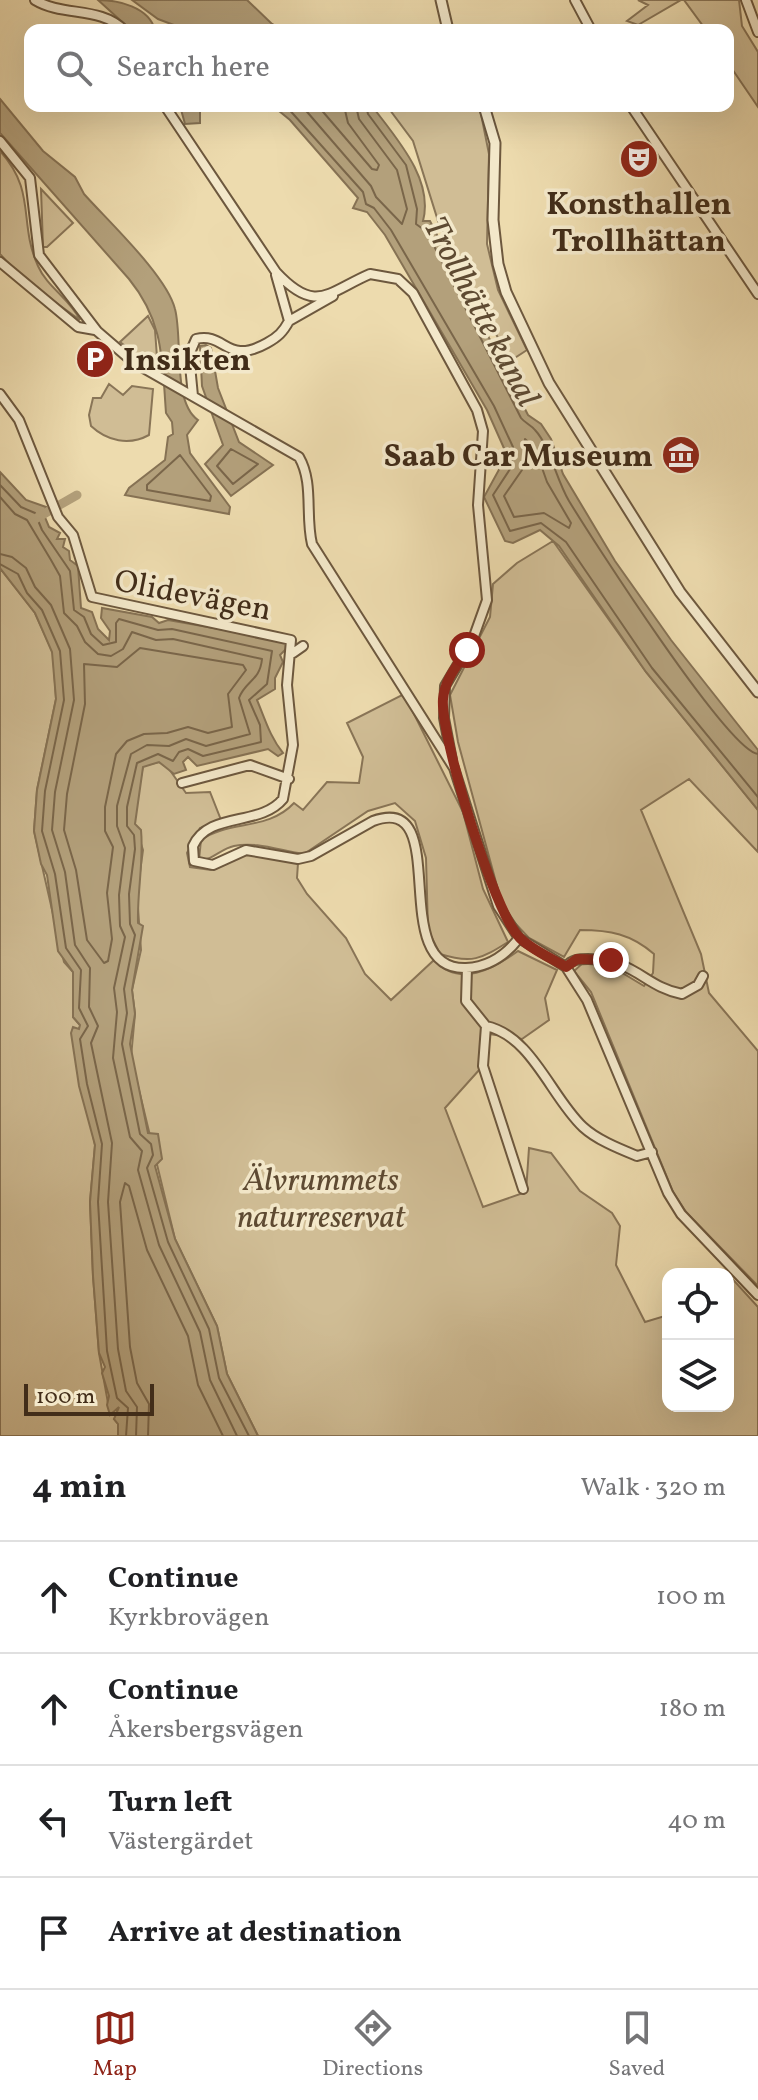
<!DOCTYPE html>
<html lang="en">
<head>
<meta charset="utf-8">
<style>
	:root { --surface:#fff; --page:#f2f2f2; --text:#202124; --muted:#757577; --line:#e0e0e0; --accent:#8f2418 }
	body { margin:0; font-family:Vollkorn,serif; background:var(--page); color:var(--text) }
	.controls { position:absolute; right:24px; bottom:24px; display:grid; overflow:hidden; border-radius:16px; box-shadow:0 8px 32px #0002 }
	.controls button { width:72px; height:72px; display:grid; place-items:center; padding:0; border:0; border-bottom:2px solid var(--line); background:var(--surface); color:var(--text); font:40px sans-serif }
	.scale { position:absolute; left:24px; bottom:20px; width:130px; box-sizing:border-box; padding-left:8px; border:4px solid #422d19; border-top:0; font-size:22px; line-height:28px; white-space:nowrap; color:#422d19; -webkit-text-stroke:6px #f3e8ca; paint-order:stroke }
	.stop { position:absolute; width:24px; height:24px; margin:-18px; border:6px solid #8f2418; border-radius:50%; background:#fff }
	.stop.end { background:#8f2418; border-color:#fff; box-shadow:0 2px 8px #0008 }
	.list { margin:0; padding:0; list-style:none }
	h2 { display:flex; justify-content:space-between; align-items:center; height:104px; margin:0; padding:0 32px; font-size:34px }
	h2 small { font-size:26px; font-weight:400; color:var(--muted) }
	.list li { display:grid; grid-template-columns:52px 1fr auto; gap:24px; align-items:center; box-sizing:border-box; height:112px; padding:0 32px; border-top:2px solid var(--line) }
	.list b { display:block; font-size:30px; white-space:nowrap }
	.list p { margin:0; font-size:26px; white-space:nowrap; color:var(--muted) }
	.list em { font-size:26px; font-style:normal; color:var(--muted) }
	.icon { flex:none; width:44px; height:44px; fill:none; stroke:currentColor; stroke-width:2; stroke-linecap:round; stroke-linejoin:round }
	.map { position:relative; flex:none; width:758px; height:1436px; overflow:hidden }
	.search { position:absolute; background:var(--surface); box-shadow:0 8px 32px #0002; left:24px; right:24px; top:24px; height:88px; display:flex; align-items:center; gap:20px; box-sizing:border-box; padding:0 28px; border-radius:16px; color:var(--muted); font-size:30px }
	.sheet { height:552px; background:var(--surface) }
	nav { display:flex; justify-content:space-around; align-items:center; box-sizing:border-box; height:112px; border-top:2px solid var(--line); background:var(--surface); font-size:22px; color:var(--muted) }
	nav a { display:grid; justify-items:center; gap:4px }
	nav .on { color:var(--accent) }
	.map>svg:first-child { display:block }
	.green { fill:#d0bd95; stroke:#897557; stroke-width:2 }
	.water { fill:#b3a07b; stroke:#867254; stroke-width:2 }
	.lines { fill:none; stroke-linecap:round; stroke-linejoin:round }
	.shore { stroke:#7a664a; stroke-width:2 }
	.canal { stroke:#b3a07b; stroke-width:9 }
	.minor-casing { stroke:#6d583e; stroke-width:12 }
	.tertiary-casing { stroke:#6d583e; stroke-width:13 }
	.minor { stroke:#f3e8ca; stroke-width:8 }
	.tertiary { stroke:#f3e8ca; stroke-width:9 }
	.route { stroke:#8f2418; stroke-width:10 }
	.labels { text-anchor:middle; stroke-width:7; stroke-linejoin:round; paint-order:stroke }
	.poi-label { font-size:32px; font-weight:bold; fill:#422d19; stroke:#f3e8ca }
	.street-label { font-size:32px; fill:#422d19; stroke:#f3e8ca }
	.park-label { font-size:32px; font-style:italic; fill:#5e4a32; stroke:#f3e8ca }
	.water-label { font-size:34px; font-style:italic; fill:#5e4a32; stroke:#f3e8ca }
</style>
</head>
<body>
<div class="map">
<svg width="758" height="1436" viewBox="0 0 758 1436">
	<rect width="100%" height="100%" fill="#eddbae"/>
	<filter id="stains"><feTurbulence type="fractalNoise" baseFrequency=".0025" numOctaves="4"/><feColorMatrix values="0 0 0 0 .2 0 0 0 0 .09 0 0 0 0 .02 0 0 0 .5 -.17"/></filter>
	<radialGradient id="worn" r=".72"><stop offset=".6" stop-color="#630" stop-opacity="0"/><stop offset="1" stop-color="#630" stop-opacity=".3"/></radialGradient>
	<path class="green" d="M638,0H681L638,25L627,21L648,5Z
		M684,0H739L742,26L758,52V107L728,63V30H706Z
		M387,106H479L480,109L489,154L487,244L498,290L527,350L510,361L439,224L413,141Z
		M0,151C37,192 18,222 38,266C47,287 70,299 80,320L23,279L0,254Z
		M41,189L73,223L47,247H43Z
		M148,316L155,330L158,371L120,342Z
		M109,384L123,395L132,386L153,389L149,435C129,446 107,441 91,426L89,415L93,398H101Z
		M553,541L646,672L758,810V852L689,779L641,810L701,954L709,993L758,1051V1286L686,1212L673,1192L591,992L574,971L584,962L614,968L644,986L653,973L654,954C631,934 610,930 580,930L564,957L529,938L512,920L500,897L458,742L450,695L490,617L493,584L517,563Z
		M0,568L35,613L53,653L56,699L37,790L34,831L64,962L73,972V1017L80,1025L78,1064L95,1145L90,1202L93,1276L99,1353L110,1414L119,1406L120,1411L114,1419L118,1424V1436H0Z
		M404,694L463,812L483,889L508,942C481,959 472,964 440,954L428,930L426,858L415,821L395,803L368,811L304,854C281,851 256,841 234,846C220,849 214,860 199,860L201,840C229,820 268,831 294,803L303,810L327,782L359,783L363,757L347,723Z
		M159,762L169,769L186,793L210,792L221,820L200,828L187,853L190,867L211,870C238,847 266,854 298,863L297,878L307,894L346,938L365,974L391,1000L434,960C460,988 493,969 518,951L557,970L545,998L549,1020L522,1039L483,1033L480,1069L445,1108L483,1207L526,1192L529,1148L551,1153L580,1191L612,1213L620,1226L616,1265L645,1322L668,1315V1406H728V1274L758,1307V1436H258L227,1374L217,1326L175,1239L131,1057L135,1014L132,990L141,950L137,894L143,850L135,825V809L143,766Z"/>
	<path class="water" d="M98,0C118,0 149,7 155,30H131Z
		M132,0H247L272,24L283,30H187L158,19Z
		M0,99L43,151L75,177L84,194C108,221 167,276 175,309C183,339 172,402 198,420L187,435L190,453L230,507L229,514L125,495L129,488L165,460L168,437L173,434L172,422L166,413C162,360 164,322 129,279L0,133Z
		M180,106H200V123L185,124Z
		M273,106H372C396,138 434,179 423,221H430L528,415L541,424L551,439L563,474L615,561L671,640L758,750V810L646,672L559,546L540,530L513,543L505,541L484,497L507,455L487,410L385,235L367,212L353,208L358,198L290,120Z
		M206,345L211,348L218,388L239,442L273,465L231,496L205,464L223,445L202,386L200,346Z
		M0,472L26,500L46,507L44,515L49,527L60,533L57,539H65L63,547L69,551L70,560L78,566L81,608L92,612L98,629L109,640L110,631L101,618L102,608L152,617L159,623L168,620L287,641L286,649L280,655L283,662L275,678V689L257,700C265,719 270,737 283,753L278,756L268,749L197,766L188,757L183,762L186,770L174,774L159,762L143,767L135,824L141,830C144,861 137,892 138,923L143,926L132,990L135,1014L130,1044L148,1133L158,1134L162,1159L155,1166L175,1239L217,1326L227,1374L258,1436H118V1424L114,1419L119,1407L110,1415L107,1405L109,1396L102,1373L105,1367L99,1353L93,1276L90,1202L95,1145L79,1086L71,1033L73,1027L79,1029L80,1025L73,1017V972L58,951L47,875L41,864L34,831L37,790L56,699L52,652L35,613L0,568Z"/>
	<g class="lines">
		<path class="shore" d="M286,106L363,192L366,204L374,208L391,230L494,406L513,447L512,466L493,495L510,531L541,523L566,542L652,668L758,797
			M302,106L371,186L376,197L402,224L407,209L397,170L359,119L356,106
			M318,106L372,169L377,170L379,165L348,123L344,106
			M366,106L368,114L406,165L417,209L416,224L427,232L521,418C525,423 531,425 535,430C550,446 556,479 569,501C591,537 728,751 758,754
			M525,439L535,448L547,482L571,523L569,528L544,513L514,517L504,496L522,470Z
			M231,449L258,464L233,484L217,466Z
			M180,455L211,496L210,501L147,490V485Z
			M0,485L21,507L35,513L42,530L70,571L74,610L84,617L91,634L103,645L116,642V623L119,619L158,630L172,629L272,651L267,684L249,700L260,725L261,742L203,756L188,749L179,752L173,761L158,754L137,763L127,807V826L134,835L135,849L129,894L130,924L135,935L124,989L127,1013L122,1044L140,1134L151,1144L153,1155L147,1168L168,1242L209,1329L219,1378L249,1436
			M0,497L15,514L27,520L51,560L60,576L64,613L77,626L85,642L98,654L111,656L123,649L132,632L156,640L173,639L262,659C260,681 245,681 239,698L250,734L206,746L186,739L169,746L147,745L131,754L117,806V826L125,848L119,895L120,926L125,937L114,988L117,1012L113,1058L130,1137L142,1151L138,1170L159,1245L200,1332L210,1380L237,1436
			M0,554L12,557L26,568L35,587L51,605L70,649L74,700L55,792L52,830L65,872L75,945L90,968L89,1007L98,1026L91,1043L112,1143L108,1202L118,1349L126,1391L137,1407L136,1436
			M0,564L18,574L27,593L42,610L60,651L64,700L45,791L42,831L55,874L66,948L81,970L79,1008L88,1026L80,1039L87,1084L102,1144L98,1202L107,1351L117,1398L128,1408L126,1436
			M140,648L243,665L246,670L228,694L232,727L208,733L188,727L167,733L144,734L127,741L116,754L105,807V831L113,847L107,893L112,939L108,961L104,963L87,940L76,870L64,830L67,794L85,704L84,664L117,667Z
			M148,1436L149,1404L137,1383L130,1347L120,1202L125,1183L129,1186L147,1250L188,1336L198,1385L223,1436"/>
		<path class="canal" d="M35,519L77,495"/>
		<defs>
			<path id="minor" d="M35,0C63,17 100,6 124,30
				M575,0L591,30
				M746,0L758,32
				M165,106L276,272C316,315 328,292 370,274L398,279L413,293L477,410L483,431L478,505L487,600L473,639L445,686L444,718L452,760
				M631,106L758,294
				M0,141L30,178L39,255L97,331L133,362L299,457C314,483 305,515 312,544L454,768L498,906L519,938L566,967L587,1000L668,1193L681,1214L758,1295
				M0,262L78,327L95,330
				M276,275L289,321L333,296
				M0,394L19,420L58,517L73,535L92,597L291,640L287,685L293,745L283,799C260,827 209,811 193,846L194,861L213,865L246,850L298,859L311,856L373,821C455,791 384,971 466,968C488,967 506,955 519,938
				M193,396L189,355L196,339C226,332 226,366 267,343C278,337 283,332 289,321
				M293,653L303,646
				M182,783L250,765L289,779
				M566,967C572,959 579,959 588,959C637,960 643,986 682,994L698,985L703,976
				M467,968L466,1001L486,1026L483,1066L523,1189
				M486,1026C532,1036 551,1097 583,1127C597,1140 620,1149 637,1156L652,1152"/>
			<path id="tertiary" d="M441,0L448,30
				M484,106L495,143L493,220L498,264L506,292L549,383L680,592L758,692"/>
		</defs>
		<use href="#minor" class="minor-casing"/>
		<use href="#tertiary" class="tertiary-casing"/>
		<use href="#minor" class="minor"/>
		<use href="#tertiary" class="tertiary"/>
	</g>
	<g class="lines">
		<path class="route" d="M467,650C457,666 445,679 443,699C440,735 494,912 519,937C530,949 551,958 566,967L577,959L611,960"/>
	</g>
	<defs>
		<symbol id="theatre-disc" viewBox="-11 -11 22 22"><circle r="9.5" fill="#8f2418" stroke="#f3e8ca"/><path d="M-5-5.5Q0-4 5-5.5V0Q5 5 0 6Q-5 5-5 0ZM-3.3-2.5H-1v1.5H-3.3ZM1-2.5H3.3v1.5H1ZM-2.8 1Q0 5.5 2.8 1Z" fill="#fff"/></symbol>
		<symbol id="parking-disc" viewBox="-11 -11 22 22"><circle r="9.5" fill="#8f2418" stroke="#f3e8ca"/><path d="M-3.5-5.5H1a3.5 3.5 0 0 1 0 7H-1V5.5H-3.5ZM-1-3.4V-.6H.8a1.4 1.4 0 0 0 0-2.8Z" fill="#fff"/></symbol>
		<symbol id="museum-disc" viewBox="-11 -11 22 22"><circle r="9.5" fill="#8f2418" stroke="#f3e8ca"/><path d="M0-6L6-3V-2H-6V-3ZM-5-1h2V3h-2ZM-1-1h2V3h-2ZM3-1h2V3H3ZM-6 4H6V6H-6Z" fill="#fff"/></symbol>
	</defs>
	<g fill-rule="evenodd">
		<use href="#theatre-disc" x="617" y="137" width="44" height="44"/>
		<use href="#parking-disc" x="73" y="337" width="44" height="44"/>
		<use href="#museum-disc" x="659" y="433" width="44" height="44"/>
	</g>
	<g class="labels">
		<g class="poi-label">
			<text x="639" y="214">Konsthallen<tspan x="639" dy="37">Trollhättan</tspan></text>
			<text x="123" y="370" text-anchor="start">Insikten</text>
			<text x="653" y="466" text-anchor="end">Saab Car Museum</text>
		</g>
		<g class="street-label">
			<text transform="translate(193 594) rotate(11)" y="11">Olidevägen</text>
		</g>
		<g class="park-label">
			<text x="321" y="1190">Älvrummets<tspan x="321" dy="37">naturreservat</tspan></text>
		</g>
		<g class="water-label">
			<text transform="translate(483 311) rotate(62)" y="12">Trollhätte kanal</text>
		</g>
	</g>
	<rect width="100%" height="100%" filter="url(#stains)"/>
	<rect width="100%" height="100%" fill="url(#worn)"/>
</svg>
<div class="controls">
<button><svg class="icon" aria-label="locate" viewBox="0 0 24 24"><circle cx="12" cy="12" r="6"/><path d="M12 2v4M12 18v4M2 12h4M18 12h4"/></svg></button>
<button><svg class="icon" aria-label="layers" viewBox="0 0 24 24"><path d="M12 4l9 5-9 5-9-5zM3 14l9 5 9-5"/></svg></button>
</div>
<div class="scale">100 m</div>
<div class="stop" style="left:467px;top:650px"></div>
<div class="stop end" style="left:611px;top:960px"></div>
<div class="search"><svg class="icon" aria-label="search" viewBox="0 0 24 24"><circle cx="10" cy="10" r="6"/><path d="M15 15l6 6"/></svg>Search here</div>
</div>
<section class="sheet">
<h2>4 min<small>Walk · 320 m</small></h2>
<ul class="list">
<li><svg class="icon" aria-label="ahead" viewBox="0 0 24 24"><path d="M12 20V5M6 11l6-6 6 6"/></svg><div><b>Continue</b><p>Kyrkbrovägen</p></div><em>100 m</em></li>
<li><svg class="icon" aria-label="ahead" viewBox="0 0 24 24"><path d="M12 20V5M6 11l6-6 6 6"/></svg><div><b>Continue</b><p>Åkersbergsvägen</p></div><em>180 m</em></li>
<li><svg class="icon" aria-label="left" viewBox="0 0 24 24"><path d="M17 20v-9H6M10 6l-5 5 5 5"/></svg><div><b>Turn left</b><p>Västergärdet</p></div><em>40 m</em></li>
<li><svg class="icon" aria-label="arrive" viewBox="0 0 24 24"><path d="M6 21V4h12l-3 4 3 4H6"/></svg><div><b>Arrive at destination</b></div></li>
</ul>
</section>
<nav>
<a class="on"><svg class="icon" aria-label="map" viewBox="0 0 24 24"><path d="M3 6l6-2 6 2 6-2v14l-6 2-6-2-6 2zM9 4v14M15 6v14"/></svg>Map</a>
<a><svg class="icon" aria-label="directions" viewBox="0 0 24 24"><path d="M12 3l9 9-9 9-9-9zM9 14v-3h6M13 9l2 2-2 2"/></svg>Directions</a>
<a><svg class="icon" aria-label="saved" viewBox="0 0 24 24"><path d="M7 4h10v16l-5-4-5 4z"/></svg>Saved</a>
</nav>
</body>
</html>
